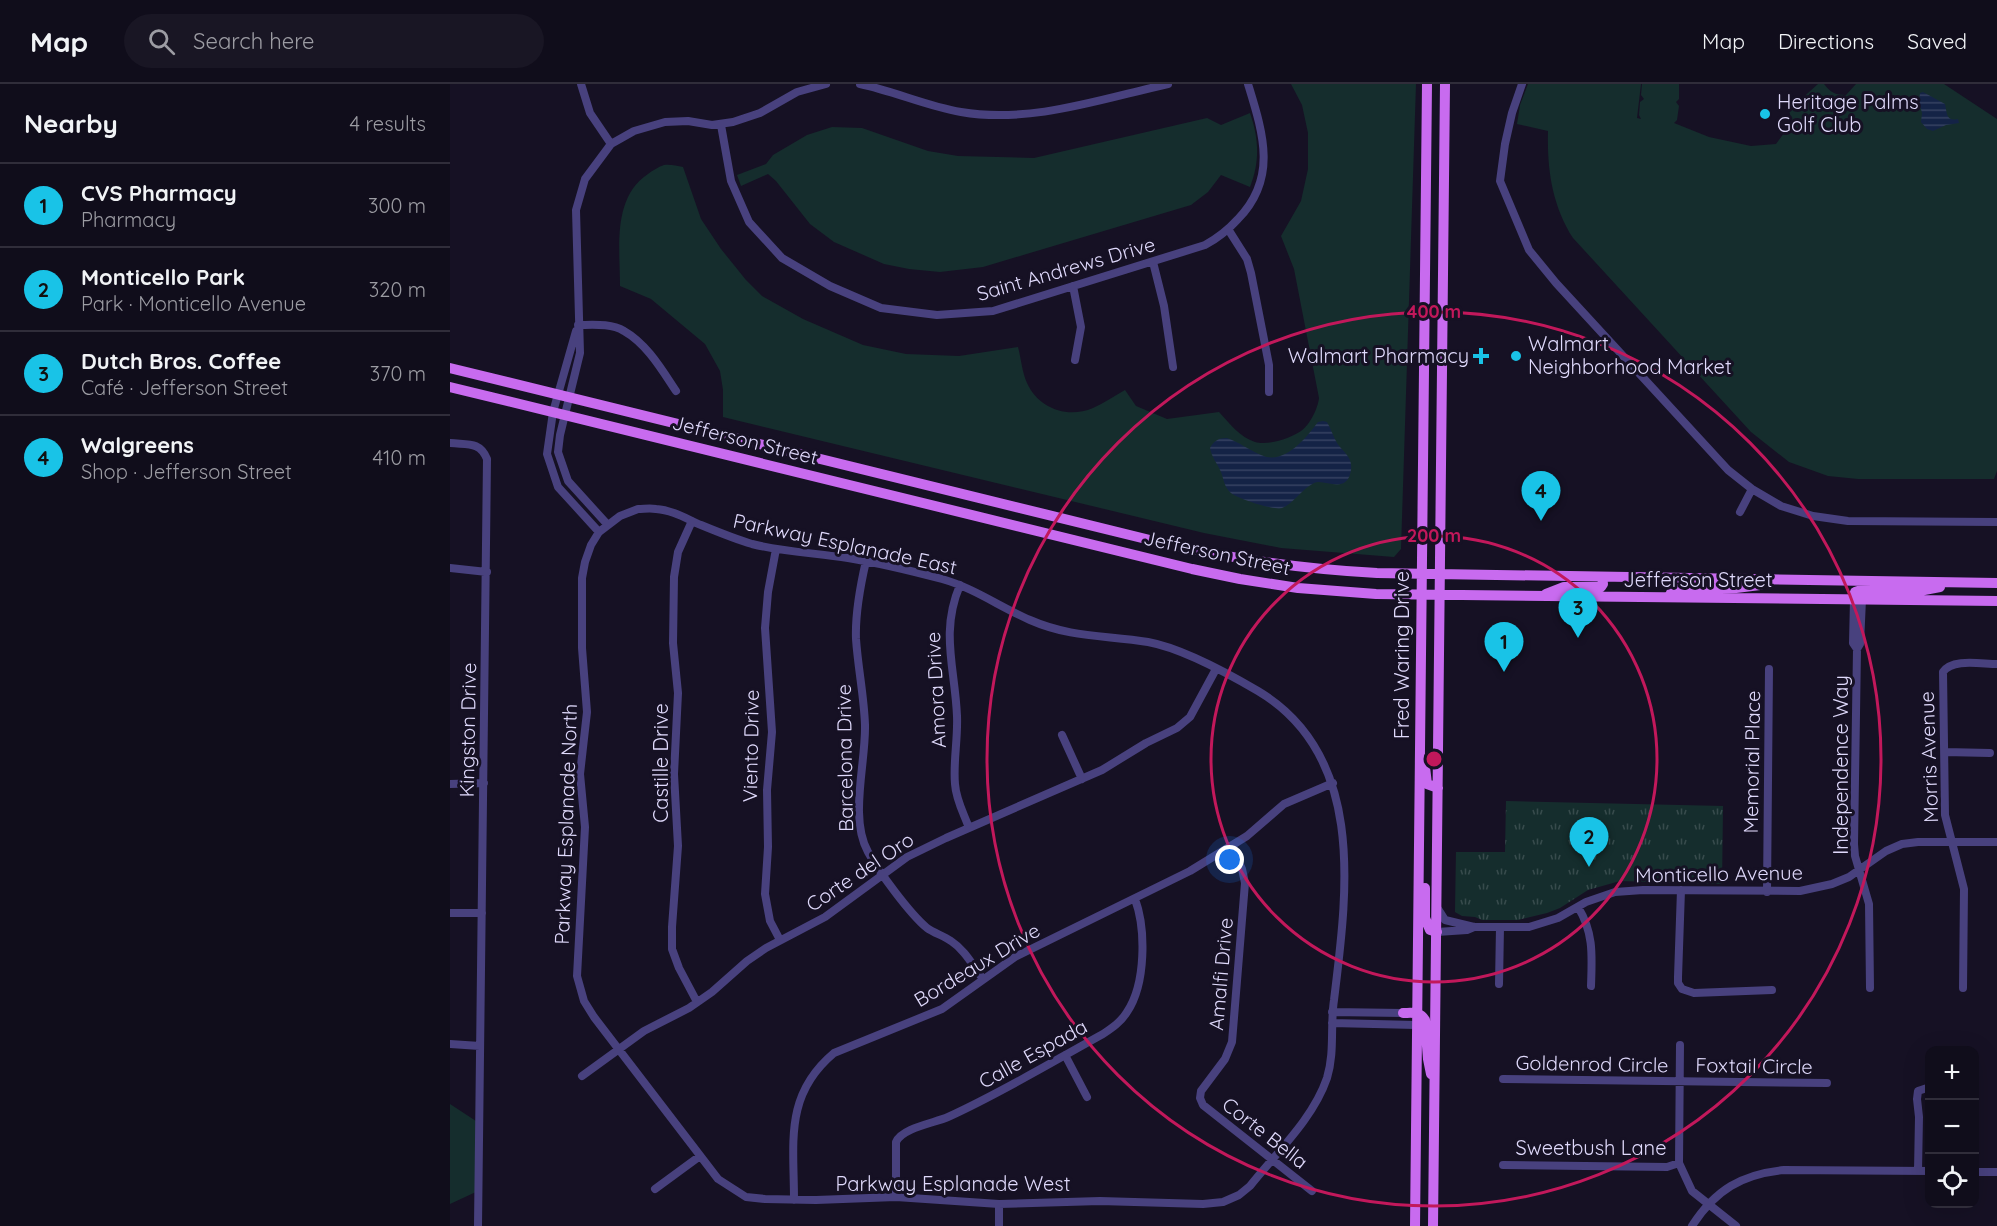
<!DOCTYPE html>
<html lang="en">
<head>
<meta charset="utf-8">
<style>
	:root { --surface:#100d1b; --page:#191624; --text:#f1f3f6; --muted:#9c9ca3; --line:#302d3a; --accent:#19c3e7 }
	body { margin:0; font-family:Quicksand,sans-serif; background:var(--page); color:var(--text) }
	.controls { position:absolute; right:18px; bottom:18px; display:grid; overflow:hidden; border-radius:12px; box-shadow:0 6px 24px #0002 }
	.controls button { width:54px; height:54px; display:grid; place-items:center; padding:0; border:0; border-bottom:2px solid var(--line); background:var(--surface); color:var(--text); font:30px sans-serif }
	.you { position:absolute; left:780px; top:776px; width:21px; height:21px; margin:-15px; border:4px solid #fff; border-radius:50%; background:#1a73e8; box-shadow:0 0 0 9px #1a73e833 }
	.badge { display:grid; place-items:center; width:39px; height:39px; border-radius:50%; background:var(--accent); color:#111; font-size:20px; font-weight:700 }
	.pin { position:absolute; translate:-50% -50px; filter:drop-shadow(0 2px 3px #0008) }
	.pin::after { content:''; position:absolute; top:32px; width:21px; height:18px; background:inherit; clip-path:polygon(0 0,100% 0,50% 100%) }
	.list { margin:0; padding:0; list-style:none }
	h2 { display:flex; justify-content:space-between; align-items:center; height:78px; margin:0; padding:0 24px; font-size:26px }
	h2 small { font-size:20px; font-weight:400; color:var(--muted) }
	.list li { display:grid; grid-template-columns:39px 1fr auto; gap:18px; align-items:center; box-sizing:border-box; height:84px; padding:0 24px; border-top:2px solid var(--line) }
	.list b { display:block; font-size:22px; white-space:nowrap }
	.list p { margin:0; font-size:20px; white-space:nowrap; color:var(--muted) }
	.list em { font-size:20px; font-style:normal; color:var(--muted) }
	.icon { flex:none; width:33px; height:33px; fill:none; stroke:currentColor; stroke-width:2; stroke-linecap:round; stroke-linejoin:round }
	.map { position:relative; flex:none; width:1547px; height:1142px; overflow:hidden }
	header { display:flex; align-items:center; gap:36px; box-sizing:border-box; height:84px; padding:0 30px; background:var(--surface); border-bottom:2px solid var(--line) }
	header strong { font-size:28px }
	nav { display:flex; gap:33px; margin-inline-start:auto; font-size:21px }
	.search { width:420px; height:54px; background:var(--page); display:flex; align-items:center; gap:15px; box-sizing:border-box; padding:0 21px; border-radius:33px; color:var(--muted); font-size:22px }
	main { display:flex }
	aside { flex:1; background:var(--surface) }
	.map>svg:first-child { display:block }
	.green { fill:#152d2d }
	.park { fill:url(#park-tufts) }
	.water { fill:url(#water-rules) }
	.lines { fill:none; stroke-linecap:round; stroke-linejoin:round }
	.minor { stroke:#48417e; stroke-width:8 }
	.major { stroke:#c86bef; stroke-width:10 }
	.ring { fill:none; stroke:#c2185b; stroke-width:3 }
	.poi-dot { fill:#19c3e7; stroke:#161124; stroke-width:2 }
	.labels { text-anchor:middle; stroke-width:6; stroke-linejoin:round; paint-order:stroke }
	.poi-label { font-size:20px; fill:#dfd9fb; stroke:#161124; text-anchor:start }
	.street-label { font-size:20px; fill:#dfd9fb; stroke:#161124 }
	.centre { fill:#c2185b; stroke:#161124; stroke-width:3 }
	.ring-label { font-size:18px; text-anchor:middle; font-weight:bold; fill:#c2185b; stroke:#161124; stroke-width:6; stroke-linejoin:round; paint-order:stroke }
</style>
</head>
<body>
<header>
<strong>Map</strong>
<div class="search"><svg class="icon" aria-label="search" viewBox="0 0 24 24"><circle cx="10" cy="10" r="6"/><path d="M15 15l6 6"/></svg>Search here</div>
<nav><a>Map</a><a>Directions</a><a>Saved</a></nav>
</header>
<main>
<aside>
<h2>Nearby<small>4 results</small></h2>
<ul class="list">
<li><span class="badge">1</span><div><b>CVS Pharmacy</b><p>Pharmacy</p></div><em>300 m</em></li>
<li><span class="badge">2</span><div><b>Monticello Park</b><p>Park · Monticello Avenue</p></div><em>320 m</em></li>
<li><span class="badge">3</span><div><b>Dutch Bros. Coffee</b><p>Café · Jefferson Street</p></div><em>370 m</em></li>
<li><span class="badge">4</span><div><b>Walgreens</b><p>Shop · Jefferson Street</p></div><em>410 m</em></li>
</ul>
</aside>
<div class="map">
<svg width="1547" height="1142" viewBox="0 0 1547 1142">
	<defs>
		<pattern id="park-tufts" width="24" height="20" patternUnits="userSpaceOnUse" patternTransform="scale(1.5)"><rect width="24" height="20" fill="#152d2d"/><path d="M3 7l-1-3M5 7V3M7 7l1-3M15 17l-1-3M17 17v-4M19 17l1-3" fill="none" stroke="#374b4c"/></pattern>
		<pattern id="water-rules" width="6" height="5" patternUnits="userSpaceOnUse" patternTransform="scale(1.5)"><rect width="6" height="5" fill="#142346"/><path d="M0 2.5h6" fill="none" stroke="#364262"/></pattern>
	</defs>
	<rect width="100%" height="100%" fill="#161124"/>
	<path class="green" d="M841,0H966L951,465L944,473L831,464L754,449L273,333V306L270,287L255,260L201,215L170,202C170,164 162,114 198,90C202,87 208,83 214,81C220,80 227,82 233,83L251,135L271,165L296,196L312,212L353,235L413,261L456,270L509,272L568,263C571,274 572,288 577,299C588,324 617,335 643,324C654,319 664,312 675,306L686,322L717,335L769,328C780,340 790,353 805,358C818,362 841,354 851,347C860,341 868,324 869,314L844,185L831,152L851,117L858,85V49L852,21Z
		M1078,0H1191L1187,34L1191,35L1189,31L1190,18L1194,15L1191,11L1192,0H1229V15L1226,18L1229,22L1227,36L1224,39L1259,53L1301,62L1326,60L1342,38L1339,26L1368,0H1374C1380,8 1385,11 1396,11L1406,0H1494L1547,35V387L1544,395H1408L1378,392L1339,378L1301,348L1123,154C1102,121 1097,85 1098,47L1067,40L1070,21Z
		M800,29C809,55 810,77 800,103L771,91L758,108L741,121L533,183L490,188L459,185L434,180L384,158L360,140L326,97L318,90L291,102L287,91L316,80L323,71L357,51L382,43L412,44L478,67L508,72L584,74L757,34L771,41Z
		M0,1020L29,1039L28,1107L0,1120Z"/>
	<path class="park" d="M1056,717L1273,722L1272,800L1170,797L1138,806L1110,824L1097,829L1068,836H1032L1025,833L1012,832L1005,828L1006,768H1055Z"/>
	<path class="water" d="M1473,8L1495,20C1497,29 1496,38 1508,35L1509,39L1496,41L1483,47L1477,45L1471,38L1472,29L1469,18L1470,9Z
		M873,337L877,338C881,345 883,352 887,359C893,368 903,373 901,386C897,412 874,394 864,399C853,404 842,421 832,424C825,427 786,414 781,409C774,403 774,396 771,388C767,379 762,374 760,364C764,357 768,354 777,354C789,358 799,366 811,371C834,382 856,354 868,338Z"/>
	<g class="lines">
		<path class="minor" d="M131,0L140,29L161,60
			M410,0C444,7 476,22 511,28C580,40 651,15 718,0
			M1072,0L1062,29L1055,60L1050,97L1079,166L1106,199L1278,386L1302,405L1331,422L1363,432L1398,437L1547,438
			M271,41L281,97L299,138L332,174L380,202L431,224L487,231L543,227L755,161C768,154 778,146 788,135C828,94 813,49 798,0
			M778,145L797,175L801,189L819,281V308
			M703,178L714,222L723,283
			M623,202L631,243L625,276
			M128,241C142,241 161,239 174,247C197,260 212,286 226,307
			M126,247L103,328L97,370L108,403L149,448
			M0,359C17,361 30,357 37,375L28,1142
			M188,425C194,425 200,424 206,425C222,426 237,435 251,441C268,448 285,455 302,460C334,468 366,469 398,474C429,479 462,487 492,495C524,504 550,523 580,536C621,554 656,551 698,558C731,564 779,590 808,607C917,672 897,809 884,916C880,942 885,968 877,994C863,1035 827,1068 800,1102L789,1111L773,1118L753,1120L650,1117L549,1120L446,1113L366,1116L315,1115L296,1113L268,1095L144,933L134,917L127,892L135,743L130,690L137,628L132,564V494L135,478L141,461L149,448L170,432Z
			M1290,428L1302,405
			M242,437L228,468L224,493L223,559L228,609L224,690L228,762L222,843V865L229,884L247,918
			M157,440L118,397L108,368L110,351L130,269L126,126L135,95L161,60L184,47L215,38L238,37L262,41L283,38L310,29L347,8L376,0
			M326,465L318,508L315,544L322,648L317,706L318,763L315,810L320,837L330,856
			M416,477C410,503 405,529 406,555C408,584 414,612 415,641C416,679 399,734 418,768C429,788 460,830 477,844C484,849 494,852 501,857C515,866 523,882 533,895
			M0,484L37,488
			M510,501C490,548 505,584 507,632C508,655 503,678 505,700C506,716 514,730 519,744
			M1404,515L1403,559L1407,565
			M1412,515L1410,560L1407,565L1404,760L1405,772L1419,820L1420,904
			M612,651L632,695
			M1495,668L1540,669
			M0,700L34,699
			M781,762L792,785L795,799L782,958L775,975L751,1007L750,1014L753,1021L862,1107
			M1231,806L1228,893V899L1232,905L1244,909L1322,906
			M1317,808L1319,585
			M1128,823C1144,849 1142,872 1141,902
			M988,825L995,836L1024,843H1079L1108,834L1136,818L1165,808L1193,806L1350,807L1382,800L1399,793L1436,767L1452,760L1468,758H1547
			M0,829H32
			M987,848L1017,846L1024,843
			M1049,900L1050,843
			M1513,904L1514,805L1495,731L1493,588C1502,574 1531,580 1547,580
			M882,928L953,929
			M882,939L966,941
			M0,960L30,962
			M1230,961L1229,1079L1242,1107L1286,1142
			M615,971L637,1013
			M132,992L194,947L239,924L262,908L297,877L316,864L375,833L457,773L496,754L652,686L696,659L727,644L740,633L766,585
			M1053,995L1377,999
			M1053,1081L1217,1083L1229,1079
			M1468,1087L1469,1033L1467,1015L1468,1007L1480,1003
			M1524,1088H1547
			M205,1105L250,1072
			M446,1113V1058C452,1044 484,1039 498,1033C551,1009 602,978 653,950C662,944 671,938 677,928C696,900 696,845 685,815
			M344,1116C344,1058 334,1011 384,969L492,925L565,873L740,787L797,752L834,720L883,699
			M549,1142V1120
			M1242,1142C1265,1106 1292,1090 1334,1086L1480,1087"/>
		<path class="major" d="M0,284L700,456C775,474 850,485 927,489L1547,499
			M0,303L742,485L790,495L848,504L926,510L1547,517
			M1096,510L1114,503H1151L1153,500L1152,493
			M1219,513L1223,505L1286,504L1310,501
			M1404,515L1405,508L1411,506L1469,507L1490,503
			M975,683L977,700L988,704
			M975,804V834L980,846L987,848
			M953,929C962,929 970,927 975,936L978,975L981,990
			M965,1142L977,0
			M983,1142L995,0"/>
	</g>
	<g class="ring">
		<circle cx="984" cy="675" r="223"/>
		<circle cx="984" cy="675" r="447"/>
	</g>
	<g class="poi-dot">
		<circle cx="1315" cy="30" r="6"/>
		<path d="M1028 263h6v6h6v6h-6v6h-6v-6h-6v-6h6z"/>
		<circle cx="1066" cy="272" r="6"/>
	</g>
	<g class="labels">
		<g class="poi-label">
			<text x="1327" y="25">Heritage Palms<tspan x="1327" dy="23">Golf Club</tspan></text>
			<text x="1078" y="267">Walmart<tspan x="1078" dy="23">Neighborhood Market</tspan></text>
			<text x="1019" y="279" text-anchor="end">Walmart Pharmacy</text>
		</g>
		<g class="street-label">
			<text transform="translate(616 185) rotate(-16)" y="7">Saint Andrews Drive</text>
			<text transform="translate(295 356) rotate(14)" y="7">Jefferson Street</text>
			<text transform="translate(395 460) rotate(12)" y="7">Parkway Esplanade East</text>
			<text transform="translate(767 469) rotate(12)" y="7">Jefferson Street</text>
			<text x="1248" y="503">Jefferson Street</text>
			<text transform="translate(952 571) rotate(-90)" y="7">Fred Waring Drive</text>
			<text transform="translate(486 606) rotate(-93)" y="7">Amora Drive</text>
			<text transform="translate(18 646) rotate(-89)" y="7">Kingston Drive</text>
			<text transform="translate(301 662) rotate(-89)" y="7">Viento Drive</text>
			<text transform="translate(1479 673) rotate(-92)" y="7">Morris Avenue</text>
			<text transform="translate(395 674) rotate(-91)" y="7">Barcelona Drive</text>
			<text transform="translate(1302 678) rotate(-89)" y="7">Memorial Place</text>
			<text transform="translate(211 679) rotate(-90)" y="7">Castille Drive</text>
			<text transform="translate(1391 681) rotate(-90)" y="7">Independence Way</text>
			<text transform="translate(116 740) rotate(-88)" y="7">Parkway Esplanade North</text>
			<text transform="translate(410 788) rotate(-34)" y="7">Corte del Oro</text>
			<text transform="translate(1269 790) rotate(-1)" y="7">Monticello Avenue</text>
			<text transform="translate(527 881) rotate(-31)" y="7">Bordeaux Drive</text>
			<text transform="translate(771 890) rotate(-85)" y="7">Amalfi Drive</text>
			<text transform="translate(583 970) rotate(-29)" y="7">Calle Espada</text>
			<text transform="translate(1142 980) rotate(1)" y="7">Goldenrod Circle</text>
			<text transform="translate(1304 982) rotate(1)" y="7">Foxtail Circle</text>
			<text transform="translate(815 1049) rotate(38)" y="7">Corte Bella</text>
			<text x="1141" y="1071">Sweetbush Lane</text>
			<text x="503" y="1107">Parkway Esplanade West</text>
		</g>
	</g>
	<circle cx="984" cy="675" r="9" class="centre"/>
	<g class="ring-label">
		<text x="984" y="234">400 m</text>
		<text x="984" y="458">200 m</text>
	</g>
</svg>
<div class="controls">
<button>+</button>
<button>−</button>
<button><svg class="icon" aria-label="locate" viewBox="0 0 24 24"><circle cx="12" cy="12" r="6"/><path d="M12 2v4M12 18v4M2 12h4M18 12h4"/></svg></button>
</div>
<div class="you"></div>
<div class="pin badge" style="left:1054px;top:588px">1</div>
<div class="pin badge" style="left:1139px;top:783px">2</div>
<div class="pin badge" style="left:1128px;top:554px">3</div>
<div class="pin badge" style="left:1091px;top:437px">4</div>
</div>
</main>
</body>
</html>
